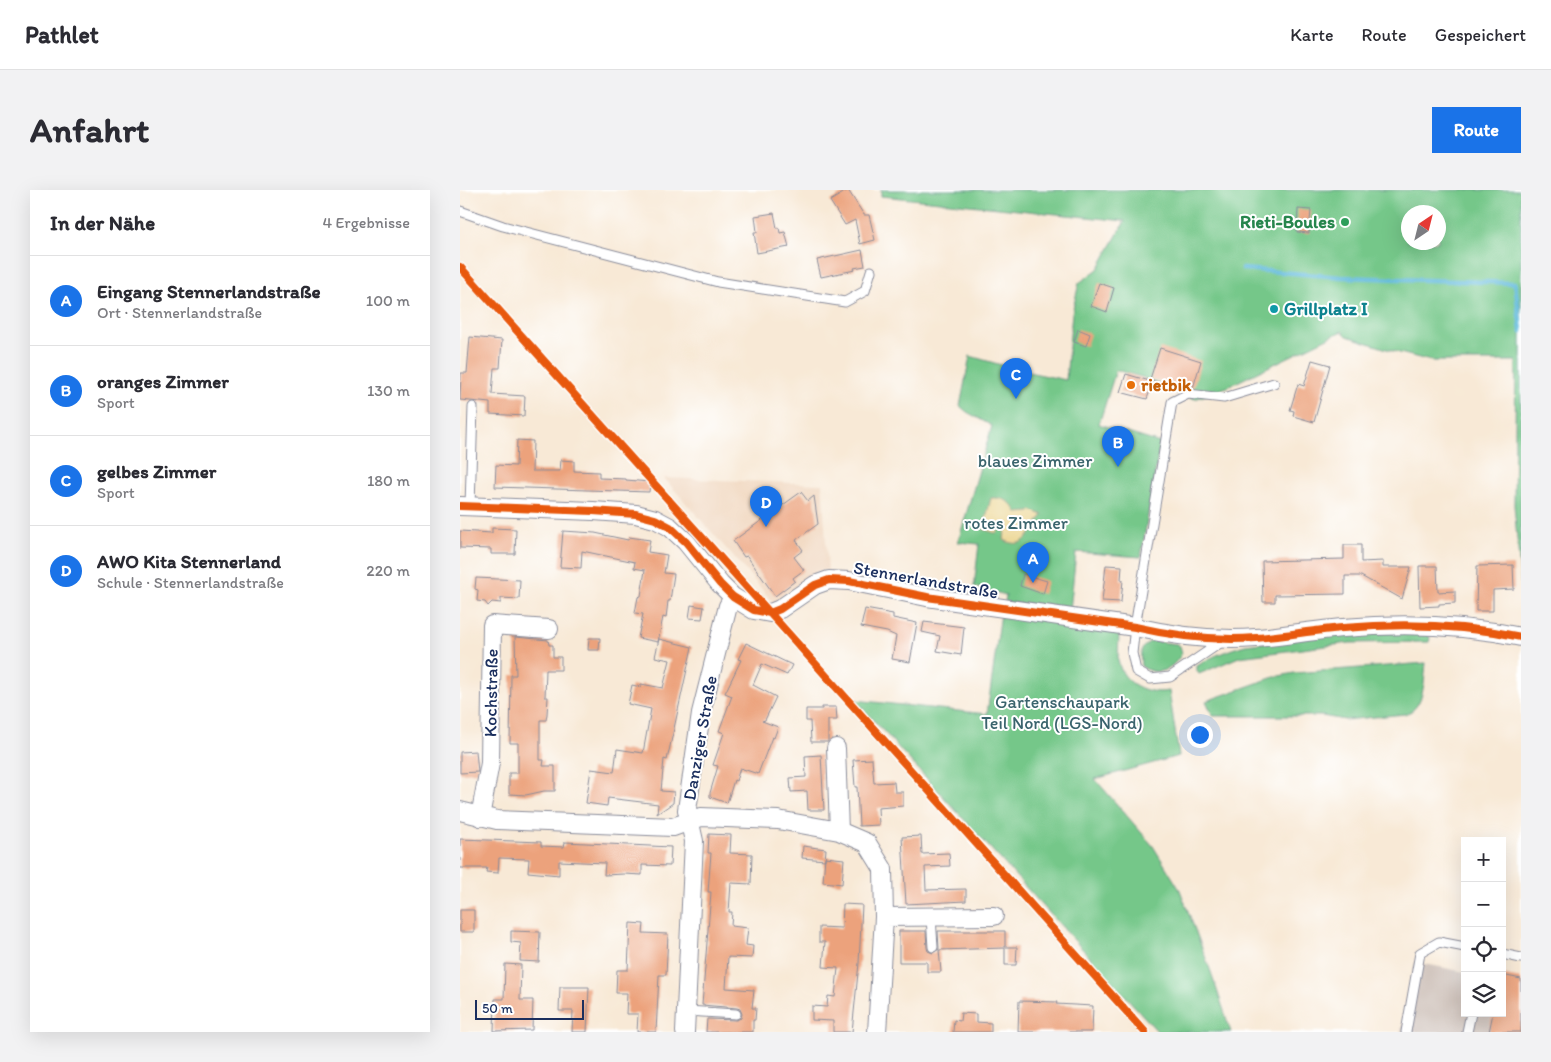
<!DOCTYPE html>
<html lang="de">
<head>
<meta charset="utf-8">
<style>
	:root { --surface:#fff; --page:#f2f2f3; --text:#2b2b33; --muted:#7c7c81; --line:#e1e1e2; --accent:#1a73e8 }
	body { margin:0; font-family:Itim,sans-serif; background:var(--page); color:var(--text) }
	.controls { position:absolute; right:15px; bottom:15px; display:grid; overflow:hidden; border-radius:0px; box-shadow:0 5px 20px #0002 }
	.controls button { width:45px; height:45px; display:grid; place-items:center; padding:0; border:0; border-bottom:1px solid var(--line); background:var(--surface); color:var(--text); font:25px sans-serif }
	.compass { position:absolute; left:941px; top:15px; width:45px; height:45px; border-radius:50%; background:var(--surface); box-shadow:0 5px 20px #0002; rotate:35deg }
	.scale { position:absolute; left:15px; bottom:12px; width:109px; box-sizing:border-box; padding-left:5px; border:2px solid #1b2f5e; border-top:0; font-size:14px; line-height:18px; white-space:nowrap; color:#1b2f5e; -webkit-text-stroke:4px #fff; paint-order:stroke }
	.you { position:absolute; left:739px; top:544px; width:18px; height:18px; margin:-12px; border:4px solid #fff; border-radius:50%; background:#1a73e8; box-shadow:0 0 0 8px #1a73e833 }
	.badge { display:grid; place-items:center; width:32px; height:32px; border-radius:50%; background:var(--accent); color:#fff; font-size:16px; font-weight:700 }
	.pin { position:absolute; translate:-50% -41px; filter:drop-shadow(0 1px 2px #0008) }
	.pin::after { content:''; position:absolute; top:26px; width:18px; height:15px; background:inherit; clip-path:polygon(0 0,100% 0,50% 100%) }
	.list { margin:0; padding:0; list-style:none }
	h2 { display:flex; justify-content:space-between; align-items:center; height:65px; margin:0; padding:0 20px; font-size:21px }
	h2 small { font-size:16px; font-weight:400; color:var(--muted) }
	.list li { display:grid; grid-template-columns:32px 1fr auto; gap:15px; align-items:center; box-sizing:border-box; height:90px; padding:0 20px; border-top:1px solid var(--line) }
	.list b { display:block; font-size:19px; white-space:nowrap }
	.list p { margin:0; font-size:16px; white-space:nowrap; color:var(--muted) }
	.list em { font-size:16px; font-style:normal; color:var(--muted) }
	.icon { flex:none; width:28px; height:28px; fill:none; stroke:currentColor; stroke-width:2; stroke-linecap:round; stroke-linejoin:round }
	.map { position:relative; flex:none; width:1061px; height:842px; overflow:hidden; border-radius:0px }
	header { display:flex; align-items:center; gap:30px; box-sizing:border-box; height:70px; padding:0 25px; background:var(--surface); border-bottom:1px solid var(--line) }
	header strong { font-size:24px }
	nav { display:flex; gap:28px; margin-inline-start:auto; font-size:18px }
	.intro { display:flex; align-items:center; justify-content:space-between; box-sizing:border-box; height:120px; padding:0 30px }
	h1 { margin:0; font-size:35px }
	.button { padding:12px 22px; border-radius:0px; background:var(--accent); color:#fff; font-size:18px; font-weight:700 }
	main { display:flex; gap:30px; padding:0 30px }
	aside { flex:1; background:var(--surface); border-radius:0px; box-shadow:0 5px 20px #0002 }
	.map>svg:first-child { display:block }
	.built { fill:#f0d5bc }
	.industrial { fill:#cec1b9 }
	.green { fill:#75c789; stroke:#487b74; fill-rule:evenodd }
	.sand { fill:#eeda9e; stroke:#84847e }
	.lines { fill:none; stroke-linecap:round; stroke-linejoin:round }
	.stream { stroke:#5fb9dc; stroke-width:4.5 }
	.building { fill:#eca27c }
	.service-casing { stroke:#8a8c9a; stroke-width:11 }
	.minor-casing { stroke:#8a8c9a; stroke-width:20 }
	.service { stroke:#fff; stroke-width:9 }
	.minor { stroke:#fff; stroke-width:18 }
	.cycleway-casing { stroke:#fff; stroke-width:11 }
	.cycleway { stroke:#e8590c; stroke-width:8 }
	.leisure-dot { fill:#2e9e5b; stroke:#fff; stroke-width:2 }
	.culture-dot { fill:#0f9aa8; stroke:#fff; stroke-width:2 }
	.food-dot { fill:#e8710a; stroke:#fff; stroke-width:2 }
	.labels { text-anchor:middle; stroke-width:4; stroke-linejoin:round; paint-order:stroke }
	.leisure-label { font-size:18px; font-weight:bold; fill:#27864d; stroke:#fff; text-anchor:end }
	.culture-label { font-size:18px; font-weight:bold; fill:#0d838f; stroke:#fff; text-anchor:start }
	.food-label { font-size:18px; font-weight:bold; fill:#c56008; stroke:#fff; text-anchor:start }
	.park-label { font-size:18px; fill:#3a646d; stroke:#fff }
	.street-label { font-size:18px; fill:#1b2f5e; stroke:#fff }
</style>
</head>
<body>
<header>
<strong>Pathlet</strong>
<nav><a>Karte</a><a>Route</a><a>Gespeichert</a></nav>
</header>
<div class="intro"><h1>Anfahrt</h1><a class="button">Route</a></div>
<main>
<aside>
<h2>In der Nähe<small>4 Ergebnisse</small></h2>
<ul class="list">
<li><span class="badge">A</span><div><b>Eingang Stennerlandstraße</b><p>Ort · Stennerlandstraße</p></div><em>100 m</em></li>
<li><span class="badge">B</span><div><b>oranges Zimmer</b><p>Sport</p></div><em>130 m</em></li>
<li><span class="badge">C</span><div><b>gelbes Zimmer</b><p>Sport</p></div><em>180 m</em></li>
<li><span class="badge">D</span><div><b>AWO Kita Stennerland</b><p>Schule · Stennerlandstraße</p></div><em>220 m</em></li>
</ul>
</aside>
<div class="map">
<svg width="1061" height="842" viewBox="0 0 1061 842">
	<rect width="100%" height="100%" fill="#fff"/>
	<filter id="ink" filterUnits="userSpaceOnUse"><feTurbulence type="fractalNoise" baseFrequency=".02" numOctaves="2"/><feDisplacementMap in="SourceGraphic" scale="10" xChannelSelector="R" yChannelSelector="G"/><feConvolveMatrix kernelMatrix="1 2 1 2 8 2 1 2 1" color-interpolation-filters="sRGB"/></filter>
	<filter id="wash" filterUnits="userSpaceOnUse"><feTurbulence type="fractalNoise" baseFrequency=".0096" numOctaves="4" result="noise"/><feDisplacementMap in="SourceGraphic" scale="20" xChannelSelector="R" yChannelSelector="G"/><feGaussianBlur stdDeviation="1.12" result="paint"/><feColorMatrix in="noise" values="0 0 0 0 0 0 0 0 0 0 0 0 0 0 0 0 0 1.4 0 .05"/><feComposite in="paint" operator="in"/></filter>
	<g filter="url(#wash)">
		<rect width="100%" height="100%" fill="#f8e9d6"/>
		<path class="built" d="M204,288L362,294L368,380L357,381L350,388L315,414Z"/>
		<path class="industrial" d="M955,772L1005,782V823H1042L1061,842H941Z"/>
		<path class="green" d="M421,0H1061V393L1054,315L1056,171H971L936,162L887,146L882,141L767,197L735,209L686,193L685,188L656,180L639,234L700,253L681,367L616,362L610,421L545,412L546,405L514,397L519,354L498,352L532,236L507,222L500,216L510,166L559,180L606,190L612,123L619,93L638,79L665,31L421,6ZM948,22H978V52H948Z
			M541,423L659,442C659,451 658,461 658,469C661,494 688,505 709,501L719,566L635,589L693,656L720,700L751,782L771,842H698L395,510L527,524Z
			M893,442L968,444L970,448L969,452L890,453L779,467L739,484L737,481V476C752,466 768,460 785,455Z
			M692,451L717,454L720,456L722,463C713,479 698,488 681,476C680,464 680,456 692,451Z
			M966,473C964,490 965,518 945,524L885,530L862,526H753L746,511L814,487L834,483Z"/>
		<path class="sand" d="M531,308C543,307 553,312 557,323L570,322L571,320L583,325C571,340 566,362 544,350L545,340L548,337L546,334L539,336L538,342L535,343L523,339Z"/>
		<g class="lines">
			<path class="stream" d="M783,79L881,87L1055,93L1061,141"/>
		</g>
		<g id="blocks">
			<path class="building" d="M388,0L404,25H409L415,50L400,54L395,30L385,35L370,11Z
				M838,19L851,20L849,43L837,42Z
				M314,23L317,38H319L320,43L325,42L329,57L297,63L294,42H297L295,26Z
				M402,60L405,76L394,78L395,80L361,87L357,70Z
				M639,93L654,98L647,122L631,116Z
				M618,139L630,144L626,156L614,152Z
				M10,147L42,150L40,178H34L32,204L65,206L64,226L30,224V213L0,210L1,183H7Z
				M700,158L741,171L733,198L723,200L690,189Z
				M852,170L870,175L854,232L833,226L834,221L830,220L838,194L844,196Z
				M666,184L693,192L687,209L660,202Z
				M57,250L73,251L72,281H100L101,270L114,271V281L139,282V288L166,289V290L190,292L189,302L35,297L36,275L56,276Z
				M341,302L348,311L354,306L358,334L336,350L343,360L334,367L344,380L333,388L335,391L315,406L287,366L284,367L273,351Z
				M32,338L56,339L55,364H31V359L0,358V341L32,343Z
				M103,341L135,343L168,350L169,347L190,350L188,362L207,365L204,383L214,384L210,411H208L206,428L203,427L198,452L178,448L183,424L175,423L178,407L181,406L185,380L174,378L175,372L122,361L121,378L100,377Z
				M884,355H901V372L923,371V377H951L942,409L901,386H885V404L815,405V412H803L802,371L884,369Z
				M646,375L662,376L661,390H663L661,412L642,411Z
				M1053,375L1054,399L1033,400V421H1016L1017,376Z
				M959,376H977L978,402L995,401V413L979,414V416L960,417Z
				M563,384L587,391L583,404L560,396Z
				M16,388L60,390L59,409L41,408V413L32,412L28,416L25,412L17,411L18,400L15,399Z
				M231,415L244,417L242,429L229,428Z
				M405,419L433,424V428L457,433L450,472L432,469L436,446L427,442L401,437Z
				M464,432L504,437L501,465L477,461L480,446L462,442Z
				M55,447L88,450L89,455H93V467H101V480H86L85,507H88L87,524L86,530H80V570H84L83,576H95V601H84L66,605L49,604V583H58V553H50L51,485H56Z
				M129,448H140L139,460H128Z
				M199,449L232,457L207,570L204,569L201,601L214,602L213,613L197,624L198,614L148,608L147,616L126,613L131,579L154,582L157,559L183,563L191,519L168,514L172,495L181,497V494L203,498L210,470L195,467Z
				M286,453L332,475L327,485L302,474L293,495L316,507L305,530L302,531L318,537L314,548L312,547L298,584L280,578L276,591L274,590L267,613L250,607V603L258,576L253,575L264,543L259,541L272,506L265,503L281,470L278,469Z
				M362,517H376L377,530H368V552H351L350,531H346V519H362Z
				M16,561L18,582L0,583V562Z
				M361,565L364,620H348L347,601L331,602L330,588L346,587L345,566Z
				M412,569L414,593L434,592L435,602H443V616L418,618L419,635L399,636L397,597H395L393,570Z
				M249,644L271,645L270,663L292,664L291,694L271,693L269,722H272L271,736L288,738L286,755L293,756L292,768L268,767L266,798L294,800L292,818H296L295,830H293V842H246L247,829L276,830L281,828L282,824L280,819L277,818L242,815L251,702H248L251,663H248Z
				M461,646L462,664L489,663L490,676L465,677L466,700L506,699V711L446,714L442,647Z
				M0,649L81,652V656L104,657L105,652L211,657L210,676L182,675V685L164,684L144,685L145,673L99,671V685L68,682L69,669L39,668L38,683L26,682L27,678H0Z
				M343,656L366,659L365,670L342,668Z
				M365,667L384,669L382,694L363,692Z
				M383,714L402,715L399,773L392,842H373V831L352,830V816L367,817L368,806L375,807L378,778L363,777L365,752H359V737L382,738Z
				M0,720H14V742H0Z
				M170,733L184,734L183,743L208,744L206,785H199L196,842H177L178,824H166L167,803H156L157,780H168Z
				M51,741L80,742L79,772L60,771L61,753L51,752Z
				M439,741H466L467,758L468,761L473,763L479,759L478,741H545V757H557L556,775H545V758L479,760L481,782H467V772H439Z
				M45,774L61,775L60,810H73L72,840L34,841L35,809H44Z
				M1042,785L1061,789V842H1029L1033,823H1042Z
				M100,797H129L127,842H112L113,821H99Z
				M559,811L597,812L596,814L633,816L632,842H558Z
				M501,823L516,824V832L531,833V842H493L494,830L500,831Z"/>
		</g>
	</g>
	<g filter="url(#ink)">
		<use href="#blocks" fill-opacity="0" stroke="#8a8c9a" stroke-width="1"/>
		<g class="lines">
			<defs>
				<path id="service" d="M0,21L43,36L258,92L385,112L405,101L411,81
					M10,316L13,217
					M763,451L710,487L690,489L676,481L672,463L675,437L712,212L728,204L764,208L814,193
					M471,727L473,757
					M1042,764L1061,768
					M226,821L276,824
					M946,842L960,763L979,752L1005,757
					M1007,842L1011,823"/>
				<path id="minor" d="M0,316L133,321L176,324L195,329L210,337L226,352L260,394L273,407L294,420L310,423L320,419L355,395L369,390L389,391L467,407L675,437C714,446 756,451 796,448C825,446 854,440 883,438C941,433 1005,435 1061,447
					M376,558L379,641
					M0,621L37,630L213,637L241,627L318,630L379,641L407,653L423,679L424,727L417,842
					M20,627L30,573L32,435L89,439
					M424,727L534,726
					M225,842L234,651L227,620L241,523L268,416L273,407"/>
			</defs>
			<use href="#service" class="service-casing"/>
			<use href="#minor" class="minor-casing"/>
			<use href="#service" class="service"/>
			<use href="#minor" class="minor"/>
			<defs>
				<path id="cycleway" d="M0,77L685,842
					M0,316L133,321L176,324L195,329L210,337L226,352L260,394L273,407L294,420L310,423L320,419L355,395L369,390L389,391L467,407L675,437C714,446 756,451 796,448C825,446 854,440 883,438C941,433 1005,435 1061,447"/>
			</defs>
			<use href="#cycleway" class="cycleway-casing"/>
			<use href="#cycleway" class="cycleway"/>
		</g>
	</g>
	<circle class="leisure-dot" cx="885" cy="32" r="5"/>
	<circle class="culture-dot" cx="814" cy="119" r="5"/>
	<circle class="food-dot" cx="671" cy="195" r="5"/>
	<g class="labels">
		<g class="leisure-label">
			<text x="875" y="38">Rieti-Boules</text>
		</g>
		<g class="culture-label">
			<text x="824" y="125">Grillplatz I</text>
		</g>
		<g class="food-label">
			<text x="681" y="201">rietbik</text>
		</g>
		<g class="park-label">
			<text x="575" y="277">blaues Zimmer</text>
			<text x="556" y="339">rotes Zimmer</text>
			<text x="602" y="518">Gartenschaupark<tspan x="602" dy="21">Teil Nord (LGS-Nord)</tspan></text>
		</g>
		<g class="street-label">
			<text transform="translate(466 390) rotate(10)" y="6">Stennerlandstraße</text>
			<text transform="translate(31 503) rotate(-89)" y="6">Kochstraße</text>
			<text transform="translate(240 548) rotate(-80)" y="6">Danziger Straße</text>
		</g>
	</g>
</svg>
<div class="controls">
<button>+</button>
<button>−</button>
<button><svg class="icon" aria-label="locate" viewBox="0 0 24 24"><circle cx="12" cy="12" r="6"/><path d="M12 2v4M12 18v4M2 12h4M18 12h4"/></svg></button>
<button><svg class="icon" aria-label="layers" viewBox="0 0 24 24"><path d="M12 4l9 5-9 5-9-5zM3 14l9 5 9-5"/></svg></button>
</div>
<svg class="compass" viewBox="-18 -18 36 36"><path d="M0-13l5 13h-10z" fill="#e53935"/><path d="M0 13l5-13h-10z" fill="#7c7c81"/></svg>
<div class="scale">50 m</div>
<div class="you"></div>
<div class="pin badge" style="left:573px;top:393px">A</div>
<div class="pin badge" style="left:658px;top:277px">B</div>
<div class="pin badge" style="left:556px;top:209px">C</div>
<div class="pin badge" style="left:306px;top:337px">D</div>
</div>
</main>
</body>
</html>
